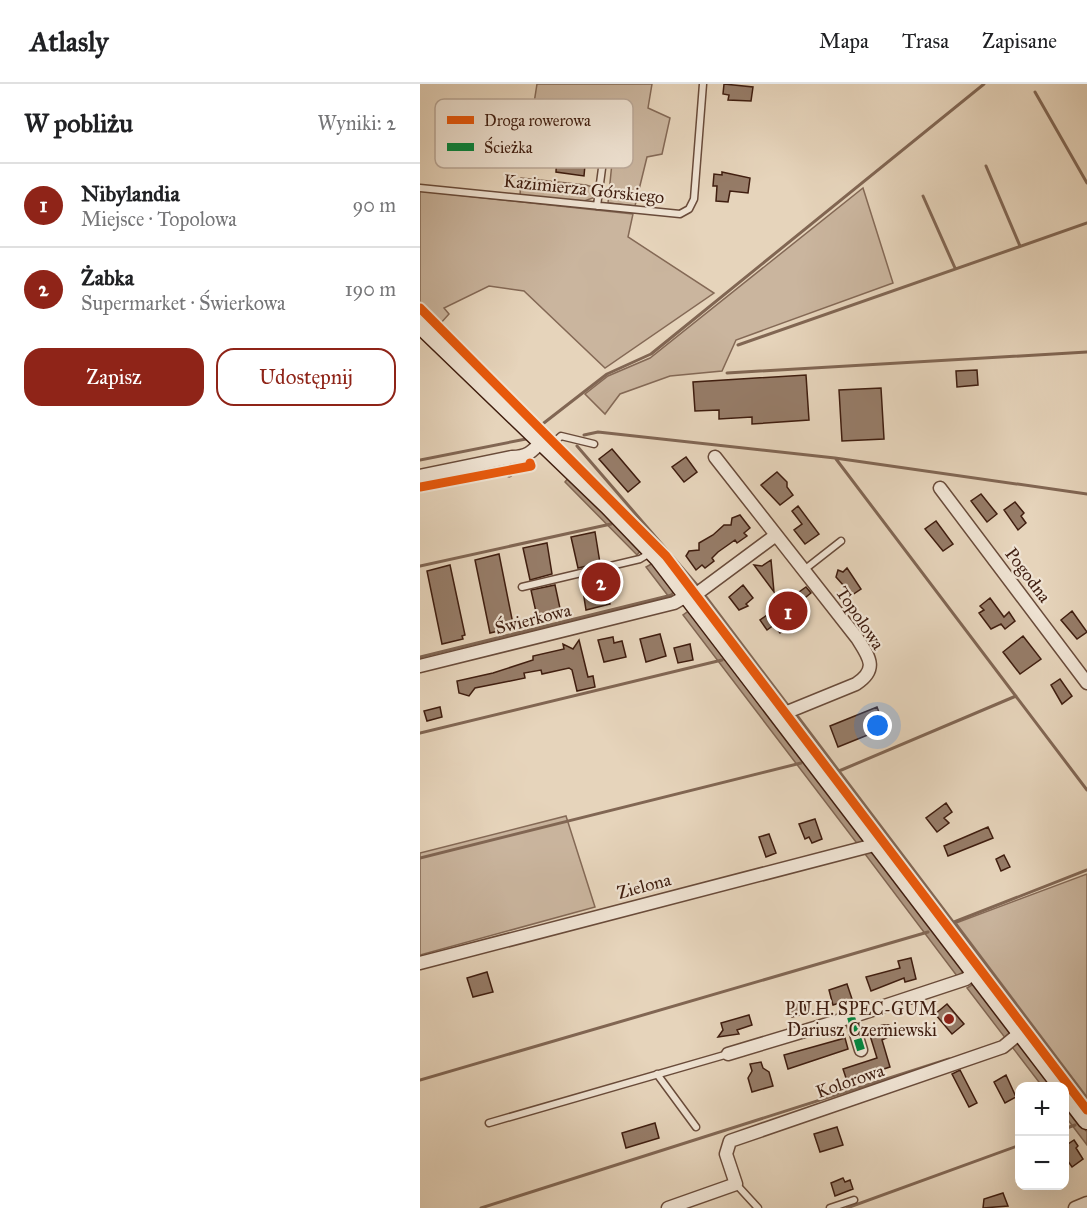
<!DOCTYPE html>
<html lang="pl">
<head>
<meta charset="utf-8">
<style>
	:root { --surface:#fff; --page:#f2f2f2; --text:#202124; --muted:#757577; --line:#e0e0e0; --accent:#8f2418 }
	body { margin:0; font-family:"IM FELL Great Primer",serif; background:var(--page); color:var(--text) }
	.controls { position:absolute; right:18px; bottom:18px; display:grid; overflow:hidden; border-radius:12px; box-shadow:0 6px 24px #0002 }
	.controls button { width:54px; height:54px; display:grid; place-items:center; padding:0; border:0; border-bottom:2px solid var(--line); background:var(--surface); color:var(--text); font:30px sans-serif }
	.you { position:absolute; left:458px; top:642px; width:21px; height:21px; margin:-15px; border:4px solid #fff; border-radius:50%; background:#1a73e8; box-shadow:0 0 0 9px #1a73e833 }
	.badge { display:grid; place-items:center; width:39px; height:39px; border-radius:50%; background:var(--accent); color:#fff; font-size:20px; font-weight:700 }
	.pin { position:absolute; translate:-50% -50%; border:3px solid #fff; box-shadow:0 2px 6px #0006 }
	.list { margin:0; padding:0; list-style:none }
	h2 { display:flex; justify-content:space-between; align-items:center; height:78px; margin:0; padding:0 24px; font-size:26px }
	h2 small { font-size:20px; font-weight:400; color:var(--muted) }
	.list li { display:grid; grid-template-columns:39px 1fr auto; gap:18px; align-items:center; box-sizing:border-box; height:84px; padding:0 24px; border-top:2px solid var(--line) }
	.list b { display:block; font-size:22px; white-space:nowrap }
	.list p { margin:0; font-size:20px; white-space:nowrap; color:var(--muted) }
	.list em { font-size:20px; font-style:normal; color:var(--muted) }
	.actions { display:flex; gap:12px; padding:18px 24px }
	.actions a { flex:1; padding:14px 0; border:2px solid var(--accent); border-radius:18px; text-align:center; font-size:21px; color:var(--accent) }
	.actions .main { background:var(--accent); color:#fff }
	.map { position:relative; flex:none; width:667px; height:1124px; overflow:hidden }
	header { display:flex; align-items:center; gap:36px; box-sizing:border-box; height:84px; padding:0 30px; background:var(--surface); border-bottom:2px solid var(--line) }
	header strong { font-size:28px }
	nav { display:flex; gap:33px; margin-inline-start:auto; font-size:21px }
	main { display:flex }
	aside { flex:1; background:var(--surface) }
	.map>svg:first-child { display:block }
	.green { fill:#cab59e; stroke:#846956; stroke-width:1.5 }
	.water { fill:#ad9681; stroke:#816653; stroke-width:1.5 }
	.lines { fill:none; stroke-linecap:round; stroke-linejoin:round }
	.stream { stroke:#816653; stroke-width:3 }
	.building { fill:#967c68; stroke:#3f1d0f; stroke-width:1.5 }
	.service-casing { stroke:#694b3a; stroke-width:9 }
	.minor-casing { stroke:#694b3a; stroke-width:15 }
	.secondary-casing { stroke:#3f1d0f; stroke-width:21 }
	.service { stroke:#efe3d3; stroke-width:6 }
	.minor { stroke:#efe3d3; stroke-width:12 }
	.secondary { stroke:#efe3d3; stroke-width:18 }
	.quiet { stroke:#00873e; stroke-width:8; stroke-dasharray:15 8; stroke-linecap:butt }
	.cycleway-casing { stroke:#efe3d3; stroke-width:13 }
	.cycleway { stroke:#e8590c; stroke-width:9 }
	.poi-dot { fill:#8f2418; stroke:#efe3d3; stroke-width:2 }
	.labels { text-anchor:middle; stroke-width:4.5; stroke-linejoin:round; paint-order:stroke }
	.street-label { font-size:18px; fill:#3f1d0f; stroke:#efe3d3 }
	.poi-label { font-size:18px; fill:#3f1d0f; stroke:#efe3d3; text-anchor:end }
	.key { fill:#efe3d3; stroke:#baa898; stroke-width:1.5 }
	.key-label { font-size:16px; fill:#3f1d0f }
</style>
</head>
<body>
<header>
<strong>Atlasly</strong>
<nav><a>Mapa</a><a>Trasa</a><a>Zapisane</a></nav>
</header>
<main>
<aside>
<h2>W pobliżu<small>Wyniki: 2</small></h2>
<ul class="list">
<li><span class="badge">1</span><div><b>Nibylandia</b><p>Miejsce · Topolowa</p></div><em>90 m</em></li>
<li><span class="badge">2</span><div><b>Żabka</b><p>Supermarket · Świerkowa</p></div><em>190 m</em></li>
</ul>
<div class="actions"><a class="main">Zapisz</a><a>Udostępnij</a></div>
</aside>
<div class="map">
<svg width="667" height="1124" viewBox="0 0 667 1124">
	<rect width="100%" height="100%" fill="#e6d4bb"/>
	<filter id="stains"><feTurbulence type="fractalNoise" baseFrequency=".00333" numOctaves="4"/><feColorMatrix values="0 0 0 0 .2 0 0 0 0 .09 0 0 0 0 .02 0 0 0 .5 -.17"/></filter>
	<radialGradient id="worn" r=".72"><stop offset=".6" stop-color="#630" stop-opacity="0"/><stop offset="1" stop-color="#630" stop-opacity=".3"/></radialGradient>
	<path class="green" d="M117,0H232L228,24L250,34L242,70L227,73L215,122L188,119L197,28L114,19Z
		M101,94L166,101L176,104L173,114L164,117L100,112Z
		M443,104L473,199L316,256L302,287L250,292L200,310L185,330L165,310L188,292L230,274Z
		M0,107L213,130L208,153L294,209L185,284L104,207L69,202L24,224L29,230L20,240L0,220Z
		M146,732L175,823L0,871V769Z
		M667,790V1013L536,839Z"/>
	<path class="water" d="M149,393L222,465L217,471L145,398Z
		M233,479L255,506L249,513L226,483Z
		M270,526L447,756L439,762L263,531Z
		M451,766L545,886L537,892L445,770Z
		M555,899L632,1002H622L547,904Z
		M644,1019L667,1048V1061L645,1032Z"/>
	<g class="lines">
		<path class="stream" d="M615,8L667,99
			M566,82L600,162
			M503,112L535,184
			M318,261L667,139
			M307,289L667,268
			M120,342L187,290L231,270L564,0
			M164,351L178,348L415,374L667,410
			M157,362L277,501
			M416,375L667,706
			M0,376L106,355
			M0,482L191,440
			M286,513L367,620
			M0,573L252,511
			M378,633L667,1015
			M0,649L302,576
			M419,687L596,612
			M0,774L381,679
			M534,838L667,786
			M0,996L508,848
			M644,1045L655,1041
			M61,1124L529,975
			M427,1124L600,1061"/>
	</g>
	<path class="building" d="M304,0L333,3L331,17L308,16L309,11L303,10Z
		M150,34L164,35V40L170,41L168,56L159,54L156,80L165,81L164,92L136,88L137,66H140L143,39L150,40Z
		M302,88L330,94L328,109L310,107L308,118L296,117L297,102H293L294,90L302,91Z
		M557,286L558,301L537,303L536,287Z
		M386,291L389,336L332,340V333L299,335V326L275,327L273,298Z
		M461,304L464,355L422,357L419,306Z
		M192,365L220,398L208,408L179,375Z
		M266,373L277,388L264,398L252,383Z
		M357,388L367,398V403L373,411L360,421L341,401Z
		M561,410L577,430L567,438L551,417Z
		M595,418L604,429L601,432L606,439L598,446L584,426Z
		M378,422L399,450L385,460L374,446L382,440L372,427Z
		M320,431L330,444L324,449L327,452L317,459L315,456L298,468L292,474L294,477L285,484L282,481L276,486L266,472L269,467L279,466V459L293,451L304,441H311L312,434Z
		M516,437L533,460L523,467L505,445Z
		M175,448L180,479L158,484L151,453Z
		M127,459L132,490L110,496L103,464Z
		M79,470L93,540L91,544L70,549L55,476Z
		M351,476L354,508L334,481L342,482Z
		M30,481L45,551L42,552L43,555L22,560L7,487Z
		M427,484L441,505L432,511L416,493L418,486L423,488Z
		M183,489L190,520L166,526L161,494Z
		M135,501L141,529L138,530L139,533L118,537L111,506Z
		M323,501L333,514L326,520L328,522L319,526L309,513Z
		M386,503L391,509L380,518L386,529L360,549L354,541L347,546L340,536Z
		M570,514L584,533L589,528L595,537L585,545L581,540L571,545L559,529L564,526L560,522Z
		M652,527L667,548L657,555L641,536Z
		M240,550L246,572L226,578L220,555Z
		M603,552L621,575L600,590L583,568Z
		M193,553L194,559L202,557L206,573L184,578L178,556Z
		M159,556L168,593L173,592L175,603L157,607L152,586L149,584L122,590L121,586L104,589L105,594L55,604L49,612L39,609L37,597L73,589L113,576V572L144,565L143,560L153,565Z
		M270,560L273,576L258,579L254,564Z
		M640,595L652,612L642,620L631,601Z
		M20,623L22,633L7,637L4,627Z
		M457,623L465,644L418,663L410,642Z
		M526,719L532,728L524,734L529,739L517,748L506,734Z
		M395,735L402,755L392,759L389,753L385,755L379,740Z
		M568,743L573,754L528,772L524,762Z
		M349,750L356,769L346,773L339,753Z
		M584,771L590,783L581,787L576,775Z
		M491,874L496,895L485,898L484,894L451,907L446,893L480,884L478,877Z
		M67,888L73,908L53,913L47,894Z
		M427,900L432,915L413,921L409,906Z
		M383,916L387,929L372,933L368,921Z
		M527,920L544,940L532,950L515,930Z
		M329,931L332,941L317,946L319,950L298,953L303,946L301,939Z
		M463,941H469L472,951L462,956L470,983L427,997L423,985L457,974L448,945Z
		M425,954L428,965L368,985L364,971Z
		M341,978L343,984L349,988L353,1002L332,1008L328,994L332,987L330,980Z
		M540,986L557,1019L549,1023L532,990Z
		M586,991L596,1013L585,1019L574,998Z
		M235,1039L239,1054L206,1064L202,1049Z
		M417,1043L423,1061L400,1068L394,1050Z
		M654,1056L658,1062L656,1064L663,1075L652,1083L645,1073L648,1067L645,1062Z
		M423,1094L425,1098L430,1096L433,1105L415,1112L411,1099Z
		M583,1109L588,1122L563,1124L564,1115Z"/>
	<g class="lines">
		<defs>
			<path id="service" d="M0,104L260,130L269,125L274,115L283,0
				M177,122L188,39
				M131,361L141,352L174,360
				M86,374L89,389
				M384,486L421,457
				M102,503L220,475L230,469
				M237,990L276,1043
				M69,1039L308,970
				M316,1100L338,1124
				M410,1124L434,1116"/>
			<path id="minor" d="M295,373L437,554C449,573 459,585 436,600L360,631
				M0,392L92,373C107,373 112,368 122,357
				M520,404L667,599
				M271,514L356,451
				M0,582L254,519L268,511
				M0,879L458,760
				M431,933L441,966
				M308,970L431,933L546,895L554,887
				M248,1124L316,1100L306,1070L310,1057L583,963L601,948
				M655,1124L667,1119"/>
			<path id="secondary" d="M0,240L189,422L239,474L642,1002
				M644,1006L667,1036"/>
		</defs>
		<use href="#service" class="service-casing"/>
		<use href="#minor" class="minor-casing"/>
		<use href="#secondary" class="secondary-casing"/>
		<use href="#service" class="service"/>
		<use href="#minor" class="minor"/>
		<use href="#secondary" class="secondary"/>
		<path class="quiet" d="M431,933L441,966"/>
		<defs>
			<path id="cycleway" d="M0,224L246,472L667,1026
				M0,403L111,382L110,379"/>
		</defs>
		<use href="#cycleway" class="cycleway-casing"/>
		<use href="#cycleway" class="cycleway"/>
	</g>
	<circle class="poi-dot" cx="529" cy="935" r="6"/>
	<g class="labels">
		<g class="street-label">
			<text transform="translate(164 105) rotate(6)" y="6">Kazimierza Górskiego</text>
			<text transform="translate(608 491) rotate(53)" y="6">Pogodna</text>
			<text transform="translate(440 534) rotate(56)" y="6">Topolowa</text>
			<text transform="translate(113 535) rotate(-14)" y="6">Świerkowa</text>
			<text transform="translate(224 802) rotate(-15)" y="6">Zielona</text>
			<text transform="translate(430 997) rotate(-19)" y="6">Kolorowa</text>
		</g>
		<g class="poi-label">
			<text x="517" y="931">P.U.H. SPEC-GUM<tspan x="517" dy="21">Dariusz Czerniewski</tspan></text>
		</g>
	</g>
	<rect x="15" y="15" width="198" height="69" rx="9" class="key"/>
	<rect x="27" y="32" width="27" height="8" fill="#e8590c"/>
	<rect x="27" y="59" width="27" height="8" fill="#00873e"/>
	<g class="key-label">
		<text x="64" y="42">Droga rowerowa</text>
		<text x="64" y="69">Ścieżka</text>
	</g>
	<rect width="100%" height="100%" filter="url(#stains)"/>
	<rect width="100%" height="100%" fill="url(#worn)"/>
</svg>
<div class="controls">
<button>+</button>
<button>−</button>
</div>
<div class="you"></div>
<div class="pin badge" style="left:368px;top:527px">1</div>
<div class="pin badge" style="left:181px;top:498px">2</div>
</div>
</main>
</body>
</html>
